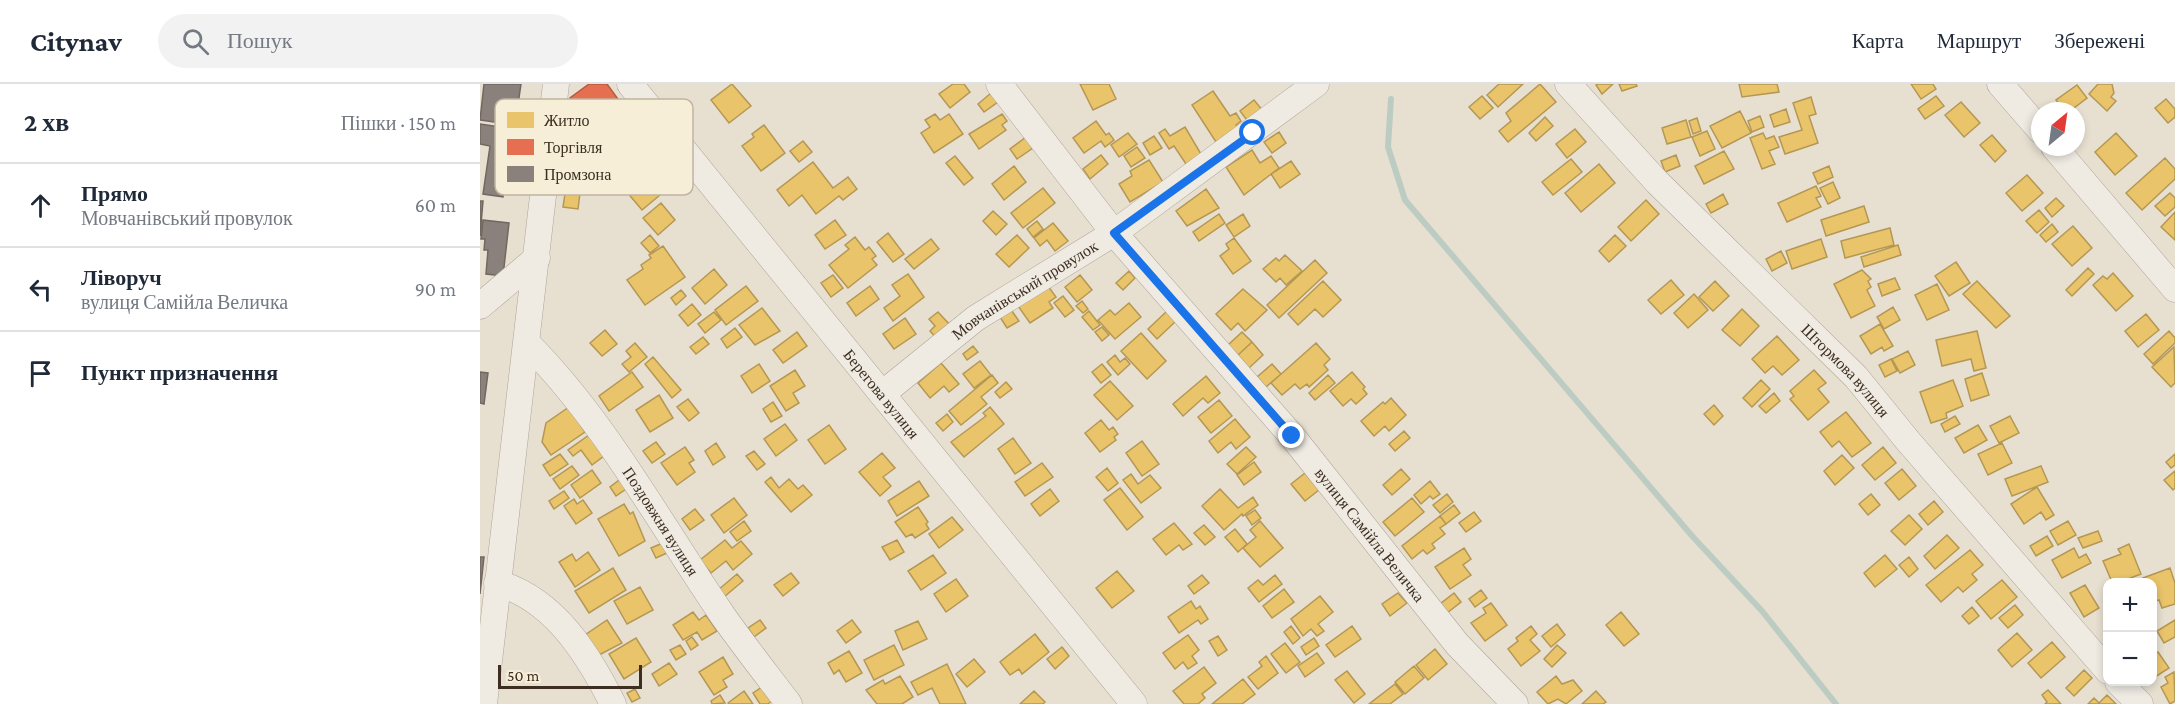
<!DOCTYPE html>
<html lang="uk">
<head>
<meta charset="utf-8">
<style>
	:root { --surface:#fff; --page:#f2f2f3; --text:#1f2937; --muted:#747a83; --line:#e0e1e3 }
	body { margin:0; font-family:"Crimson Pro",serif; background:var(--page); color:var(--text) }
	.controls { position:absolute; right:18px; bottom:18px; display:grid; overflow:hidden; border-radius:12px; box-shadow:0 3px 9px #0003 }
	.controls button { width:54px; height:54px; display:grid; place-items:center; padding:0; border:0; border-bottom:2px solid var(--line); background:var(--surface); color:var(--text); font:30px sans-serif }
	.compass { position:absolute; left:1551px; top:18px; width:54px; height:54px; border-radius:50%; background:var(--surface); box-shadow:0 3px 9px #0003; rotate:29deg }
	.scale { position:absolute; left:18px; bottom:15px; width:144px; box-sizing:border-box; padding-left:6px; border:3px solid #3d2e20; border-top:0; font-size:16px; line-height:21px; white-space:nowrap; color:#3d2e20; -webkit-text-stroke:4px #f7eed8; paint-order:stroke }
	.stop { position:absolute; width:18px; height:18px; margin:-14px; border:4px solid #1a73e8; border-radius:50%; background:#fff }
	.stop.end { background:#1a73e8; border-color:#fff; box-shadow:0 2px 6px #0008 }
	.list { margin:0; padding:0; list-style:none }
	h2 { display:flex; justify-content:space-between; align-items:center; height:78px; margin:0; padding:0 24px; font-size:26px }
	h2 small { font-size:20px; font-weight:400; color:var(--muted) }
	.list li { display:grid; grid-template-columns:39px 1fr auto; gap:18px; align-items:center; box-sizing:border-box; height:84px; padding:0 24px; border-top:2px solid var(--line) }
	.list b { display:block; font-size:22px; white-space:nowrap }
	.list p { margin:0; font-size:20px; white-space:nowrap; color:var(--muted) }
	.list em { font-size:20px; font-style:normal; color:var(--muted) }
	.icon { flex:none; width:33px; height:33px; fill:none; stroke:currentColor; stroke-width:2; stroke-linecap:round; stroke-linejoin:round }
	.map { position:relative; flex:none; width:1695px; height:620px; overflow:hidden }
	header { display:flex; align-items:center; gap:36px; box-sizing:border-box; height:84px; padding:0 30px; background:var(--surface); border-bottom:2px solid var(--line) }
	header strong { font-size:28px }
	nav { display:flex; gap:33px; margin-inline-start:auto; font-size:21px }
	.search { width:420px; height:54px; background:var(--page); display:flex; align-items:center; gap:15px; box-sizing:border-box; padding:0 21px; border-radius:33px; color:var(--muted); font-size:22px }
	main { display:flex }
	aside { flex:1; background:var(--surface) }
	.map>svg:first-child { display:block }
	.homes { fill:#e9c46a; stroke:#b59754; stroke-width:1.5 }
	.shops { fill:#e76f51; stroke:#b45c42; stroke-width:1.5 }
	.industry { fill:#8a817c; stroke:#736860; stroke-width:1.5 }
	.lines { fill:none; stroke-linecap:round; stroke-linejoin:round }
	.stream { stroke:#bcccc2; stroke-width:6 }
	.minor-casing { stroke:#ada599; stroke-width:27 }
	.minor { stroke:#efebe3; stroke-width:26 }
	.route { stroke:#1a73e8; stroke-width:8 }
	.labels { text-anchor:middle; stroke-width:6; stroke-linejoin:round; paint-order:stroke }
	.street-label { font-size:16px; fill:#3d2e20; stroke:#f7eed8 }
	.key { fill:#f7eed8; stroke:#bfb4a1; stroke-width:1.5 }
	.key-label { font-size:16px; fill:#3d2e20 }
</style>
</head>
<body>
<header>
<strong>Citynav</strong>
<div class="search"><svg class="icon" aria-label="search" viewBox="0 0 24 24"><circle cx="10" cy="10" r="6"/><path d="M15 15l6 6"/></svg>Пошук</div>
<nav><a>Карта</a><a>Маршрут</a><a>Збережені</a></nav>
</header>
<main>
<aside>
<h2>2 хв<small>Пішки · 150 m</small></h2>
<ul class="list">
<li><svg class="icon" aria-label="ahead" viewBox="0 0 24 24"><path d="M12 20V5M6 11l6-6 6 6"/></svg><div><b>Прямо</b><p>Мовчанівський провулок</p></div><em>60 m</em></li>
<li><svg class="icon" aria-label="left" viewBox="0 0 24 24"><path d="M17 20v-9H6M10 6l-5 5 5 5"/></svg><div><b>Ліворуч</b><p>вулиця Самійла Величка</p></div><em>90 m</em></li>
<li><svg class="icon" aria-label="arrive" viewBox="0 0 24 24"><path d="M6 21V4h12l-3 4 3 4H6"/></svg><div><b>Пункт призначення</b></div></li>
</ul>
</aside>
<div class="map">
<svg width="1695" height="620" viewBox="0 0 1695 620">
	<rect width="100%" height="100%" fill="#e7e0d1"/>
	<path class="homes" d="M252,0L271,22L249,39L231,16Z
		M473,0H484L490,8L470,24L459,10Z
		M600,0H629L636,15L613,26Z
		M1019,0H1043L1018,23L1007,11Z
		M1060,0L1076,18L1028,58L1019,47L1031,37L1026,29Z
		M1133,0L1122,10L1116,1L1118,0Z
		M1139,0H1156L1157,2L1142,7Z
		M1259,0H1297L1299,8L1262,13Z
		M1431,0H1453L1456,5L1441,15Z
		M1618,0H1632L1634,9L1631,13L1636,17L1627,27L1609,10Z
		M1597,1L1607,14L1590,27H1584L1576,16Z
		M733,7L750,32L756,29L761,37L756,41L758,44L736,58L712,21Z
		M511,9L518,18L504,28L498,20Z
		M1002,12L1013,24L1000,35L989,23Z
		M1456,12L1464,22L1445,35L1438,25Z
		M1331,13L1336,30L1329,32L1338,59L1305,70L1299,53L1322,46L1313,19Z
		M1686,15L1695,25V33L1688,39L1675,24Z
		M774,16L784,28L769,39L760,27Z
		M1481,18L1500,39L1484,53L1465,31Z
		M1306,25L1310,38L1294,43L1290,31Z
		M1260,27L1271,49L1242,64L1230,42Z
		M455,30L460,36L469,30L483,50L454,69L441,49L450,43L445,36Z
		M522,30L527,37L522,41L526,46L499,65L489,50Z
		M1280,32L1284,43L1272,48L1268,37Z
		M1065,33L1073,42L1056,57L1049,49Z
		M1217,34L1221,47L1213,50L1209,37Z
		M1206,36L1211,53L1187,60L1182,44Z
		M616,37L626,51L629,49L634,56L625,63L621,57L604,69L593,54Z
		M284,41L305,69L281,87L262,62L274,53L272,50Z
		M705,43L721,70L706,80L694,62L689,65L679,49L685,45L690,52Z
		M1095,45L1106,58L1087,74L1076,60Z
		M1227,47L1235,65L1220,72L1212,53Z
		M799,48L806,59L792,69L784,58Z
		M648,49L657,60L639,73L631,61Z
		M1283,49L1286,55L1294,52L1299,63L1289,67L1295,80L1282,85L1270,54Z
		M1636,49L1657,72L1635,91L1615,68Z
		M1512,51L1526,67L1515,78L1500,61Z
		M674,52L682,64L670,71L663,59Z
		M546,53L553,64L537,75L530,65Z
		M323,57L332,68L319,78L310,67Z
		M657,63L665,74L651,83L644,72Z
		M772,66L780,79L791,72L799,84L764,111L746,83Z
		M1244,67L1254,85L1224,100L1215,82Z
		M621,71L628,80L610,95L603,85Z
		M1196,71L1200,82L1185,88L1181,77Z
		M475,72L493,94L484,101L466,79Z
		M81,74L94,75L91,100L101,101L98,125L83,123L86,103L77,102Z
		M1685,74L1695,85V95L1662,126L1646,109Z
		M1091,75L1102,88L1073,111L1062,98Z
		M669,76L683,98L650,118L639,100L652,92L650,87Z
		M811,77L820,90L800,104L791,90Z
		M333,78L353,104L368,93L377,105L363,116L359,112L336,130L322,111L309,122L297,106Z
		M1119,80L1135,99L1101,128L1085,109Z
		M534,82L546,98L524,116L512,100Z
		M1349,82L1353,93L1338,100L1333,89Z
		M170,87L186,106L162,126L146,107Z
		M1547,91L1563,109L1542,127L1526,109Z
		M1353,98L1360,114L1348,120L1340,104Z
		M1336,102L1341,112L1336,114L1341,123L1307,138L1298,119Z
		M563,104L575,119L543,144L531,129Z
		M726,105L739,124L707,142L696,127Z
		M1690,109L1695,114V123L1685,132L1675,122Z
		M1243,110L1248,120L1231,129L1226,120Z
		M1576,114L1584,122L1572,133L1565,124Z
		M1166,116L1179,130L1151,157L1138,143Z
		M181,119L195,136L178,151L163,134Z
		M1384,122L1389,138L1346,152L1341,136Z
		M1559,126L1569,138L1557,149L1546,137Z
		M513,127L527,140L516,151L503,137Z
		M1695,128V156L1681,143Z
		M739,130L745,139L719,157L713,148Z
		M763,130L770,142L754,153L746,141Z
		M355,136L366,151L345,165L335,151Z
		M557,137L563,145L553,153L547,145Z
		M573,139L588,157L575,167L567,156L560,162L554,154Z
		M1572,140L1578,148L1566,158L1560,151Z
		M1593,142L1612,164L1592,182L1572,160Z
		M1410,144L1414,161L1365,174L1361,157Z
		M408,149L424,170L413,178L397,158Z
		M170,151L179,162L170,169L161,159Z
		M537,151L549,164L529,183L516,170Z
		M1135,151L1146,162L1129,178L1119,167Z
		M375,153L385,166L389,163L396,172L392,175L397,181L368,204L349,181L369,165L365,161Z
		M754,154L771,177L753,190L740,172L749,165L746,160Z
		M451,155L459,165L434,185L425,175Z
		M1341,155L1347,173L1312,185L1306,167Z
		M1418,161L1421,171L1384,183L1381,173Z
		M183,162L205,193L165,221L147,196L163,185L161,181L171,174L169,171Z
		M1301,167L1307,179L1292,187L1286,175Z
		M805,171L822,187L806,201L800,194L796,198L783,185L796,174L799,177Z
		M835,176L847,189L799,234L787,221Z
		M1476,178L1490,199L1469,212L1455,192Z
		M1608,184L1614,190L1592,212L1586,206Z
		M234,185L247,201L225,220L212,204Z
		M1382,186L1391,195L1388,197L1391,203L1387,206L1395,222L1371,234L1354,200Z
		M649,187L655,194L643,206L636,199Z
		M1633,189L1653,212L1636,227L1613,201L1623,192L1627,195Z
		M428,190L444,213L413,237L404,224L420,212L412,201Z
		M353,191L363,204L351,213L341,199Z
		M600,191L612,206L597,218L585,203Z
		M1415,194L1420,205L1402,212L1398,200Z
		M1191,196L1204,211L1181,230L1168,216Z
		M843,197L861,216L843,233L835,225L818,241L808,230Z
		M1235,197L1249,212L1233,227L1219,213Z
		M1497,197L1530,232L1516,244L1483,210Z
		M1457,200L1469,226L1447,236L1435,211Z
		M266,202L278,217L246,241L235,226Z
		M390,202L399,215L376,232L367,219Z
		M568,202L576,213L569,218L573,224L550,239L538,222Z
		M763,205L787,226L765,247L758,239L751,246L736,230Z
		M201,206L206,212L196,221L191,214Z
		M1214,210L1228,226L1208,244L1194,229Z
		M583,212L594,226L585,233L574,219Z
		M602,217L608,225L603,229L596,222Z
		M649,219L661,233L635,255L618,236L630,226L635,231Z
		M212,220L221,231L208,242L199,231Z
		M529,223L539,237L527,244L518,230Z
		M1413,223L1420,236L1404,245L1397,233Z
		M282,224L300,247L275,261L259,241Z
		M1262,225L1279,242L1260,262L1242,246Z
		M609,227L620,241L613,246L602,233Z
		M687,227L696,237L677,255L668,245Z
		M234,228L241,236L225,249L218,240Z
		M458,228L471,242L456,254L450,247L455,242L449,235Z
		M1666,230L1679,246L1658,263L1645,247Z
		M425,234L436,250L414,265L403,250Z
		M1400,240L1413,262L1404,267L1402,263L1391,270L1380,252Z
		M622,243L629,251L622,257L615,248Z
		M255,244L262,253L247,264L241,255Z
		M125,246L137,260L122,272L110,259Z
		M1497,247L1506,284L1494,287L1491,275L1462,282L1456,256Z
		M1689,247L1695,254V259L1673,280L1664,270Z
		M317,248L327,262L303,279L293,266Z
		M762,248L772,258L758,271L748,261Z
		M661,249L686,277L667,295L641,267Z
		M1297,252L1319,276L1302,291L1293,282L1285,289L1272,275Z
		M223,253L229,260L216,270L210,263Z
		M772,258L783,271L769,284L758,271Z
		M155,259L167,273L149,288L142,280L151,273L146,267Z
		M836,259L850,275L844,281L848,286L829,303L827,300L820,305L815,300L802,311L791,299Z
		M493,262L498,268L487,276L483,270Z
		M1694,263L1695,299L1691,303L1672,283Z
		M1428,267L1435,281L1420,289L1412,275Z
		M635,271L640,278L645,274L650,280L638,291L627,278Z
		M173,273L201,306L192,314L165,280Z
		M1411,275L1417,287L1405,293L1399,281Z
		M500,277L511,291L494,304L483,290Z
		M461,279L479,300L469,308L464,302L450,314L438,299Z
		M279,280L290,297L272,309L261,292Z
		M622,280L631,291L621,299L612,288Z
		M792,280L801,290L786,303L777,293Z
		M315,286L325,302L313,309L319,319L306,327L290,302Z
		M1334,286L1346,299L1338,305L1349,318L1328,336L1310,315L1314,312L1310,307Z
		M152,288L163,303L129,327L119,312Z
		M872,288L885,303L883,305L887,310L876,320L871,315L863,322L850,307Z
		M1502,289L1509,311L1491,317L1485,295Z
		M512,291L518,299L501,313L507,320L481,341L469,327Z
		M848,291L855,299L835,316L829,309Z
		M726,292L740,309L728,319L723,314L703,332L693,320Z
		M1281,296L1290,305L1272,323L1263,314Z
		M1473,296L1483,322L1466,329L1467,334L1451,339L1440,308Z
		M630,297L653,322L637,336L614,311Z
		M526,298L532,305L520,314L515,308Z
		M1294,309L1300,317L1286,329L1279,322Z
		M179,311L193,334L170,348L156,326Z
		M911,314L926,331L909,347L905,342L894,352L881,337L903,318L905,320Z
		M208,315L219,329L209,337L197,323Z
		M739,316L752,332L731,349L718,333Z
		M293,318L302,332L291,338L283,325Z
		M1234,321L1243,332L1234,341L1224,330Z
		M89,323L105,348L71,371L62,358L66,339Z
		M510,323L524,340L484,373L471,358L506,332L503,329Z
		M1366,328L1391,359L1372,373L1359,357L1352,363L1340,348Z
		M467,330L473,338L463,347L456,339Z
		M1475,332L1480,340L1465,348L1461,340Z
		M1530,332L1539,349L1519,359L1510,342Z
		M755,335L770,353L756,365L751,358L738,369L729,357Z
		M621,336L629,346L633,343L638,350L634,353L636,356L620,368L605,349Z
		M305,340L317,356L296,372L284,355Z
		M349,341L366,365L345,380L328,356Z
		M1498,341L1507,356L1484,369L1475,354Z
		M924,347L930,354L915,367L909,360Z
		M109,351L124,372L112,381L101,366L93,372L88,366Z
		M533,354L551,379L535,390L518,365Z
		M662,357L679,380L662,392L646,369Z
		M176,358L185,370L172,379L163,367Z
		M236,359L245,373L233,381L225,367Z
		M1522,359L1532,379L1508,391L1498,370Z
		M205,363L214,376L209,379L215,388L197,401L181,379Z
		M766,363L776,373L757,390L747,380Z
		M1403,363L1416,379L1395,396L1382,381Z
		M274,367L285,380L277,386L266,372Z
		M402,369L415,384L403,393L411,402L400,412L379,388Z
		M80,370L88,380L70,392L63,381Z
		M1695,370V381L1691,384L1686,378Z
		M1362,371L1374,384L1355,401L1344,387Z
		M774,378L781,388L764,401L757,391Z
		M562,379L573,393L545,412L535,398Z
		M92,382L99,391L80,405L73,395Z
		M1561,382L1568,398L1532,412L1525,395Z
		M627,384L638,399L628,407L616,393Z
		M921,385L930,395L912,411L903,401Z
		M1422,385L1436,402L1419,416L1405,399Z
		M112,386L121,399L100,414L91,401Z
		M1695,387V404L1693,406L1684,396Z
		M825,389L839,406L825,417L811,400Z
		M651,390L658,400L670,391L681,404L661,419L643,396Z
		M143,393L149,403L136,412L130,403Z
		M291,393L299,404L309,395L318,405L323,401L332,411L311,428L285,398Z
		M439,397L449,412L417,432L408,417Z
		M950,397L960,410L953,415L950,412L941,420L934,411Z
		M1557,403L1574,431L1566,436L1561,428L1544,440L1531,420Z
		M640,404L663,433L647,446L624,416Z
		M570,405L579,417L560,432L551,420Z
		M740,405L758,424L773,413L778,421L763,432L762,430L744,446L722,422Z
		M84,407L89,414L74,425L69,417Z
		M967,410L973,418L960,429L953,421Z
		M1391,410L1400,421L1388,431L1379,420Z
		M254,414L267,431L244,449L231,431Z
		M932,414L944,428L915,452L903,438Z
		M94,415L97,420L103,416L112,429L96,440L84,422Z
		M1454,417L1463,428L1448,441L1439,430Z
		M144,420L150,430L153,428L165,457L139,472L118,435Z
		M974,421L980,429L966,440L960,432Z
		M438,423L448,438L446,440L449,445L435,454L432,450L426,453L415,438Z
		M215,425L224,436L210,446L202,435Z
		M775,426L781,434L772,441L766,432Z
		M994,428L1001,437L986,448L979,439Z
		M1429,431L1442,445L1425,461L1411,447Z
		M960,432L966,440L960,444L965,450L952,460L955,464L947,470L943,466L932,475L922,462Z
		M472,433L483,446L459,464L449,450Z
		M264,437L271,447L257,457L250,448Z
		M780,437L803,464L780,483L763,464L776,453L770,446Z
		M1588,437L1596,451L1578,461L1570,447Z
		M694,439L712,460L703,466L699,461L686,471L673,455Z
		M724,441L735,453L725,461L714,449Z
		M755,445L767,460L758,468L745,453Z
		M1618,447L1622,457L1603,464L1598,454Z
		M1467,451L1479,464L1455,485L1444,472Z
		M1567,452L1573,462L1556,472L1550,462Z
		M245,456L252,464L261,457L272,470L253,486L246,477L231,489L220,476Z
		M417,456L424,468L410,476L402,463Z
		M185,458L189,468L176,474L171,464Z
		M1649,460L1661,490L1640,498H1632L1623,477L1641,470L1638,465Z
		M984,464L991,475L983,481L991,491L970,505L955,483Z
		M1594,464L1599,474L1606,470L1611,479L1582,494L1572,476Z
		M1490,466L1503,481L1492,490L1497,496L1483,508L1478,503L1461,518L1446,501Z
		M108,468L120,486L95,503L79,478L92,470L96,477Z
		M453,471L466,489L441,506L428,487Z
		M1405,471L1417,485L1395,503L1384,489Z
		M1429,473L1438,485L1429,493L1419,481Z
		M133,484L146,506L109,529L95,507Z
		M1690,484L1695,499V520L1682,524L1679,516L1672,518V498H1665L1663,494Z
		M637,487L654,507L632,524L616,504Z
		M311,489L319,499L303,512L294,501Z
		M257,490L263,497L244,513L238,506Z
		M722,491L729,499L714,510L708,502Z
		M795,491L802,500L779,518L768,504L778,496L783,501Z
		M476,495L488,512L466,528L454,510Z
		M1522,496L1537,513L1511,535L1496,517Z
		M1605,501L1619,524L1604,533L1590,509Z
		M160,503L173,526L147,540L134,517Z
		M804,505L814,518L792,534L783,522Z
		M1001,506L1007,514L995,523L989,515Z
		M918,509L927,519L910,532L902,520Z
		M974,509L981,518L967,529L960,520Z
		M840,512L853,528L838,540L844,547L837,552L831,545L823,552L811,535Z
		M711,517L716,525L720,522L728,535L721,540L718,536L699,549L688,533Z
		M1011,519L1027,541L1005,557L991,539L1006,529L1003,524Z
		M1535,521L1543,531L1528,544L1519,534Z
		M1492,523L1499,532L1489,540L1482,532Z
		M213,528L219,536L226,531L237,547L222,556L217,548L203,556L193,541Z
		M1141,528L1159,550L1144,562L1126,541Z
		M127,536L142,559L119,571L105,551Z
		M280,536L286,544L274,553L268,544Z
		M372,536L381,548L366,559L357,547Z
		M1695,536V553L1684,559L1677,547Z
		M438,537L447,555L423,566L415,547Z
		M1077,540L1085,551L1071,563L1062,552Z
		M811,542L820,554L813,560L804,548Z
		M872,542L881,555L855,573L846,561Z
		M1051,542L1057,550L1050,556L1060,567L1041,582L1028,565L1038,557L1036,554Z
		M1537,549L1552,566L1532,583L1518,566Z
		M555,550L569,568L542,590L539,585L530,591L520,578Z
		M708,551L719,566L712,572L717,579L708,585L703,578L695,585L683,569Z
		M738,552L747,566L738,572L729,557Z
		M212,553L218,561L211,566L206,557Z
		M156,554L171,578L144,595L129,570Z
		M834,554L839,562L826,571L821,563Z
		M1572,558L1585,573L1561,594L1548,579Z
		M805,559L820,578L806,589L791,570Z
		M200,561L206,570L196,576L190,566Z
		M414,561L424,581L394,596L384,576Z
		M1077,561L1086,569L1072,583L1064,575Z
		M582,563L589,572L575,585L567,575Z
		M955,565L967,580L948,596L936,581Z
		M369,567L382,589L366,598L359,586L354,590L348,579Z
		M1678,568L1689,584L1672,595V572Z
		M837,569L844,579L825,593L818,582Z
		M786,572L798,589L778,605L768,593L782,582L779,578Z
		M243,573L253,590L243,596L247,603L234,611L219,588Z
		M494,575L505,588L487,603L476,590Z
		M189,579L197,590L179,602L172,590Z
		M467,580L486,620H460L452,604L438,611L431,598Z
		M934,582L944,594L925,610L915,598Z
		M724,583L736,599L722,610L725,614L718,620H704L693,607Z
		M1604,586L1612,594L1594,612L1586,604Z
		M867,587L885,610L874,619L855,596Z
		M1694,588L1695,617L1690,620L1681,603L1688,599L1685,593Z
		M420,592L433,613L422,620H397L386,606L403,596L405,600Z
		M1076,592L1082,600L1093,596L1102,607L1086,620L1078,615L1068,620L1057,608Z
		M763,595L775,610L762,620H732Z
		M915,600L923,610L910,620H889Z
		M285,601L294,615L288,620H280L273,609Z
		M155,605L160,614L152,618L147,609Z
		M1568,606L1581,620H1565L1567,618L1562,611Z
		M264,607L273,620H249L248,619Z
		M554,607L565,618L563,620H540Z
		M1116,607L1126,618L1123,620H1102Z
		M240,611L245,619L232,620L231,617Z
		M1627,611L1636,620H1608L1614,614L1619,619Z"/>
	<path class="shops" d="M109,0H127L146,26L115,49L90,14Z"/>
	<path class="industry" d="M4,0H41L35,41L0,36Z
		M0,40L33,45L23,113L3,110L10,62L0,60Z
		M0,117H3L0,152Z
		M3,136L29,139L23,192L6,190L8,166H4L5,155H1Z
		M0,288L8,289L4,320L0,319Z
		M0,473H4L0,510Z"/>
	<g class="lines">
		<path class="stream" d="M911,15L908,63L925,116L1213,453L1282,527L1356,620"/>
		<defs>
			<g id="minor">
				<path id="s1" d="M150,0L654,620"/>
				<path id="s2" d="M519,0L634,149L812,352L977,560L1035,620"/>
				<path id="s3" d="M1088,0L1177,98L1376,293L1428,357L1628,587"/>
				<path d="M1520,0L1560,46"/>
				<path d="M1574,63L1695,205"/>
				<path d="M0,222L57,174"/>
				<path id="s4" d="M48,260C127,340 180,440 243,532C264,562 287,591 309,620"/>
				<path id="s5" d="M402,310L496,234L634,149L836,0"/>
				<path d="M17,499C74,515 108,570 133,620"/>
				<path d="M1638,598L1660,620"/>
				<path d="M4,620L76,0"/>
			</g>
		</defs>
		<use href="#minor" class="minor-casing"/>
		<use href="#minor" class="minor"/>
	</g>
	<g class="lines">
		<path class="route" d="M773,49L634,149L812,352"/>
	</g>
	<g class="labels">
		<g class="street-label">
			<text dy="6" stroke="none"><textPath href="#s5" startOffset="177">Мовчанівський провулок</textPath></text>
			<text dy="6" stroke="none"><textPath href="#s3" startOffset="399">Штормова вулиця</textPath></text>
			<text dy="6" stroke="none"><textPath href="#s1" startOffset="399">Берегова вулиця</textPath></text>
			<text dy="6" stroke="none"><textPath href="#s4" startOffset="222">Поздовжня вулиця</textPath></text>
			<text dy="6" stroke="none"><textPath href="#s2" startOffset="584">вулиця Самійла Величка</textPath></text>
		</g>
	</g>
	<rect x="15" y="15" width="198" height="96" rx="9" class="key"/>
	<rect x="27" y="28" width="27" height="16" fill="#e9c46a"/>
	<rect x="27" y="55" width="27" height="16" fill="#e76f51"/>
	<rect x="27" y="82" width="27" height="16" fill="#8a817c"/>
	<g class="key-label">
		<text x="64" y="42">Житло</text>
		<text x="64" y="69">Торгівля</text>
		<text x="64" y="96">Промзона</text>
	</g>
</svg>
<div class="controls">
<button>+</button>
<button>−</button>
</div>
<svg class="compass" viewBox="-18 -18 36 36"><path d="M0-13l5 13h-10z" fill="#e53935"/><path d="M0 13l5-13h-10z" fill="#747a83"/></svg>
<div class="scale">50 m</div>
<div class="stop" style="left:773px;top:49px"></div>
<div class="stop end" style="left:812px;top:352px"></div>
</div>
</main>
</body>
</html>
